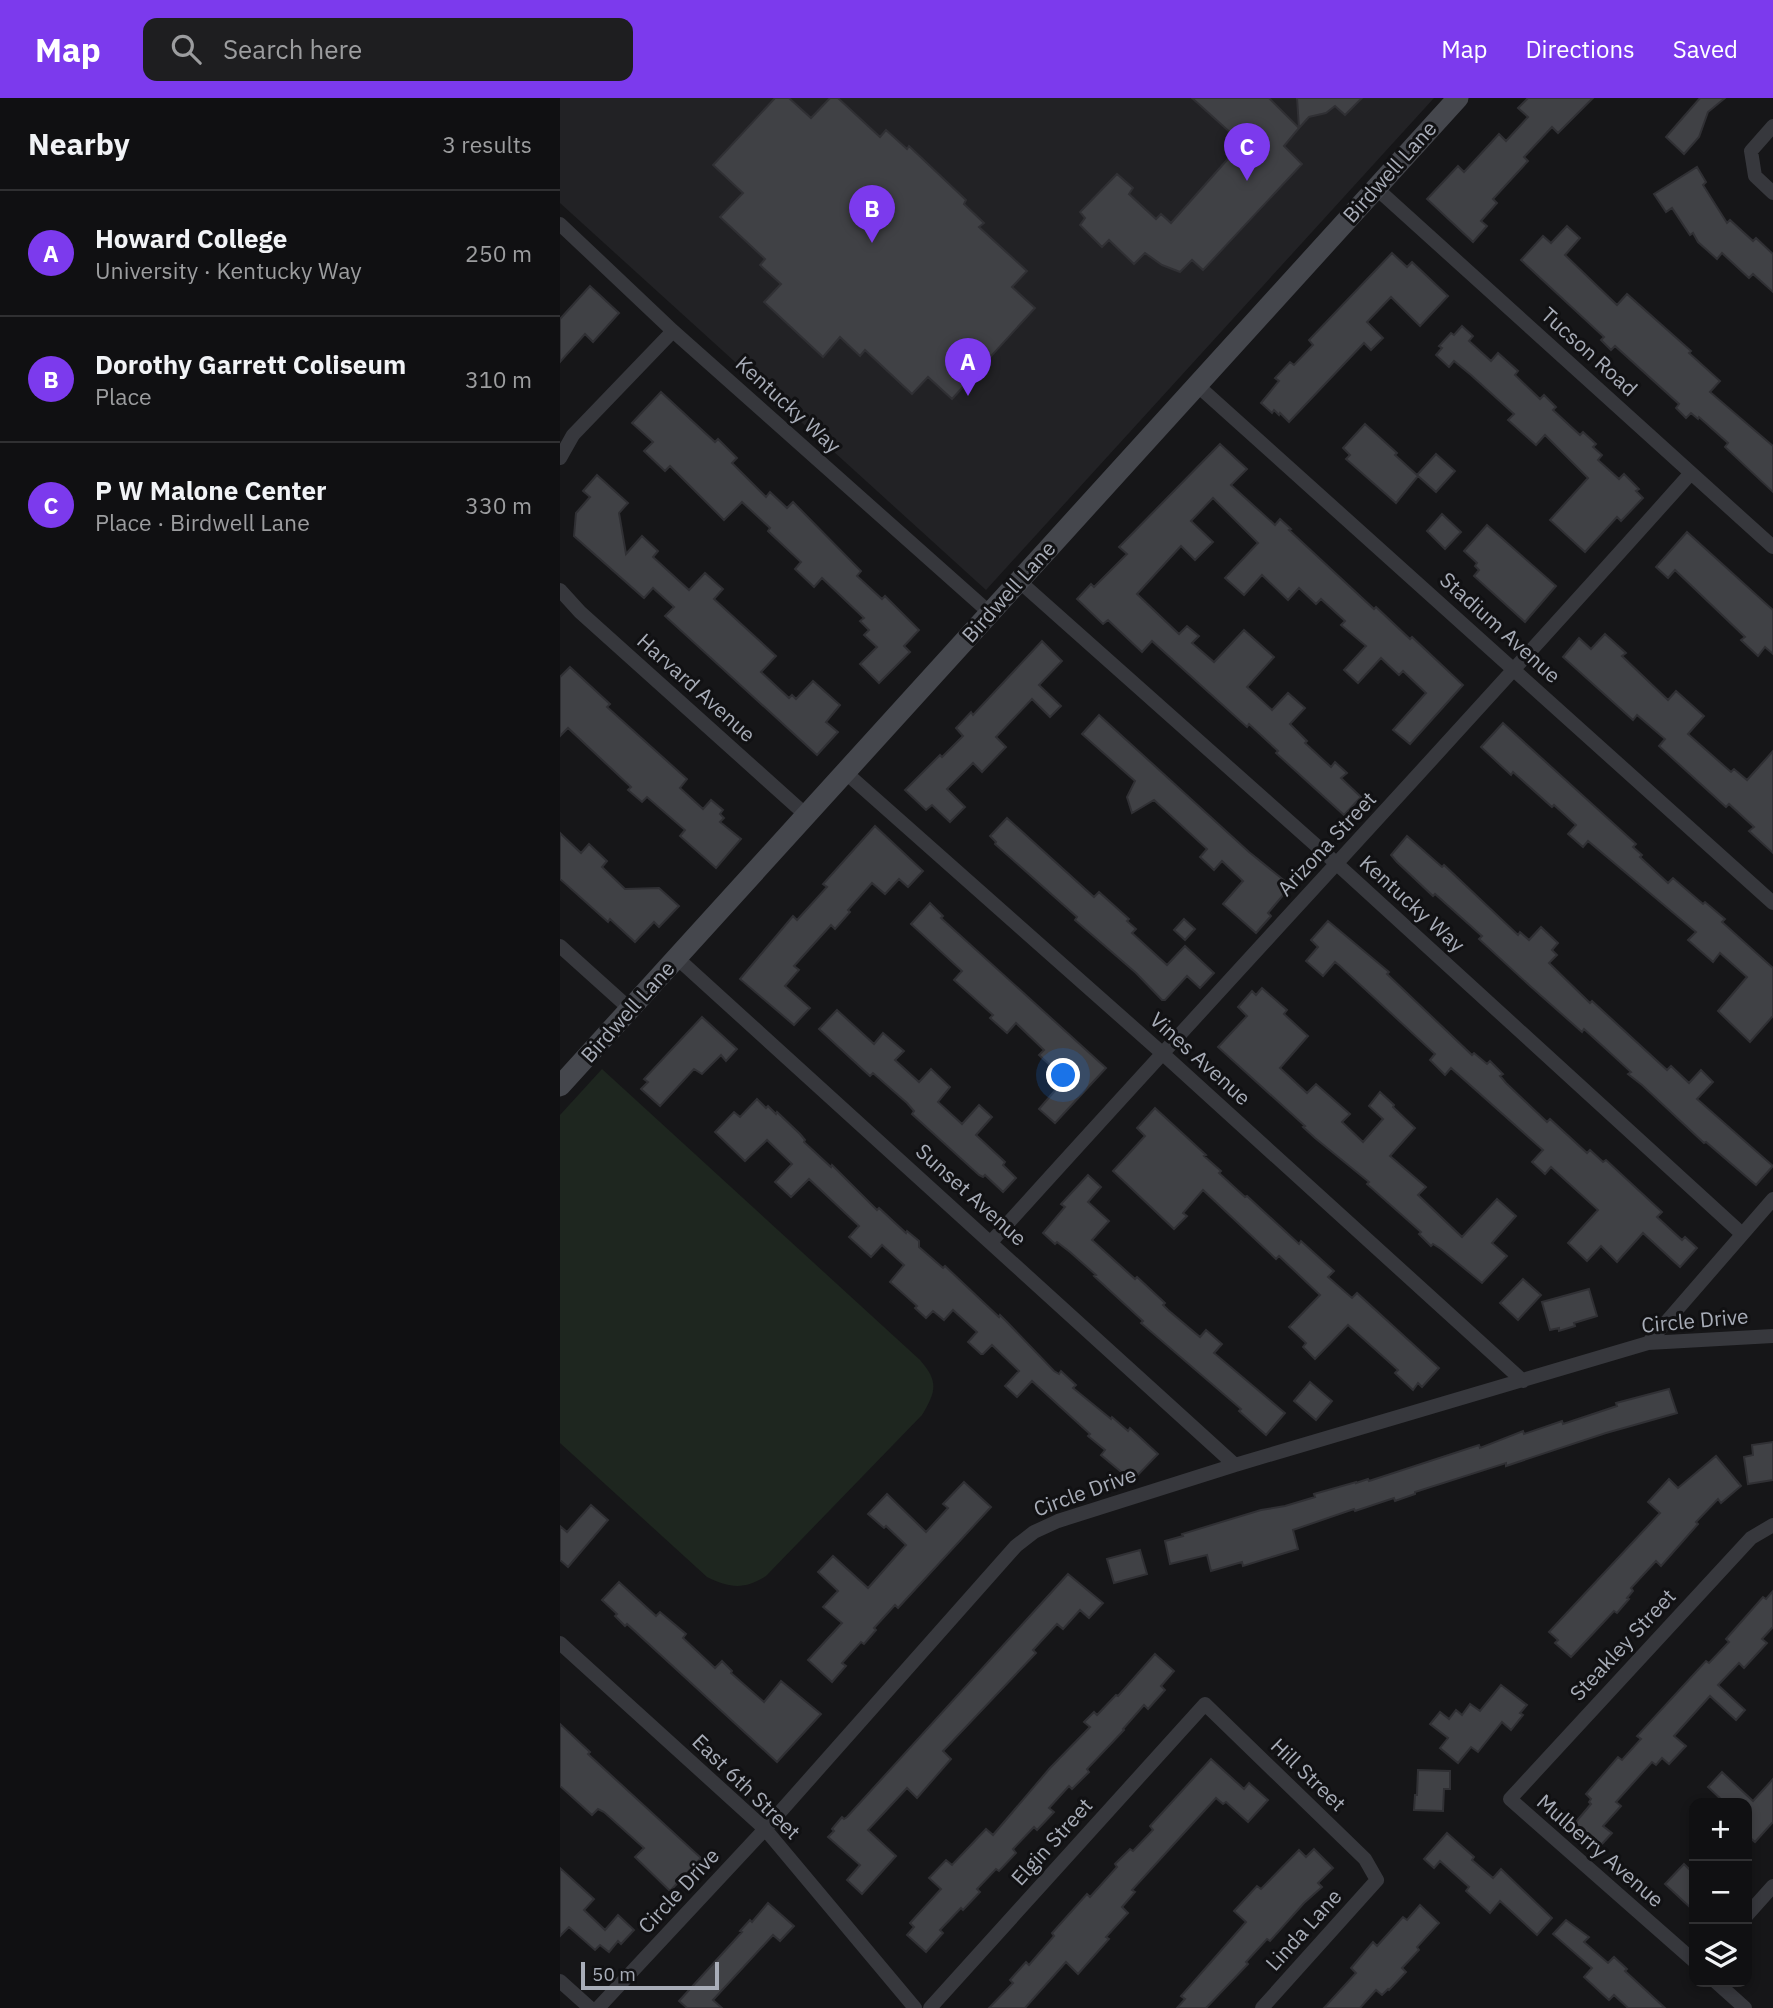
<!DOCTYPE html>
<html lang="en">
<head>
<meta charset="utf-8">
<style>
	:root { --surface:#101012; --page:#1e1e20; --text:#f1f3f6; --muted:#9c9d9f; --line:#303032; --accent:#7c3aed }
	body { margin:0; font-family:"IBM Plex Sans",sans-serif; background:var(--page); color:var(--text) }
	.controls { position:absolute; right:21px; bottom:21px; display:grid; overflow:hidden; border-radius:14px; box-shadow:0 4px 10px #0003 }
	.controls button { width:63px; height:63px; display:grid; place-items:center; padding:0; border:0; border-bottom:2px solid var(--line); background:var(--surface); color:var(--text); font:35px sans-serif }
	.scale { position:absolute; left:21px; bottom:18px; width:138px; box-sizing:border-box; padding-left:7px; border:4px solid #a8adb8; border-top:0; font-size:19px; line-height:24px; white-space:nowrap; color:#a8adb8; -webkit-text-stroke:5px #111113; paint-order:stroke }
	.you { position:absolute; left:504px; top:978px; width:24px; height:24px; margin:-18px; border:5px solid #fff; border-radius:50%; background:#1a73e8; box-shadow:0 0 0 10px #1a73e833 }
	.badge { display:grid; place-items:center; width:46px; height:46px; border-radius:50%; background:var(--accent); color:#fff; font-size:23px; font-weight:700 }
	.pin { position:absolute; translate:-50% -58px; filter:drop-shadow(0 2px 4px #0008) }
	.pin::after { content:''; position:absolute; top:37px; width:24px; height:21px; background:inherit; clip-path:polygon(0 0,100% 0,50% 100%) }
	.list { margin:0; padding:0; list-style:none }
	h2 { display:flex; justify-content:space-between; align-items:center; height:91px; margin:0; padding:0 28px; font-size:30px }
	h2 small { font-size:23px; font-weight:400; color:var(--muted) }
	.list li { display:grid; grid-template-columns:46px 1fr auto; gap:21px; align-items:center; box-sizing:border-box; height:126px; padding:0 28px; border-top:2px solid var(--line) }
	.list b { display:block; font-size:26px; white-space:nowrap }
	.list p { margin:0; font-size:23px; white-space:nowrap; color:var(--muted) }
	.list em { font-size:23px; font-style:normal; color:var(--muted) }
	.icon { flex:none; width:38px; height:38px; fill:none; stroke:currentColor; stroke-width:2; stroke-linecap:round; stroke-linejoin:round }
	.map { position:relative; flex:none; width:1213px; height:1910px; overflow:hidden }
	header { display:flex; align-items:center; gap:42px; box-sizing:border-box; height:98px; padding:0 35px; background:var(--accent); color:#fff }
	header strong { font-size:33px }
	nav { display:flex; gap:38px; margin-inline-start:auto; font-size:24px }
	.search { width:490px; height:63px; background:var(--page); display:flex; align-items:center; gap:18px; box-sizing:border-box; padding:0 24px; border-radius:14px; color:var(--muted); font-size:26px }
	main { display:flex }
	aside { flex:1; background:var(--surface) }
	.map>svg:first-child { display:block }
	.built { fill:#222225 }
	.green { fill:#1e261f }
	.building { fill:#404145; stroke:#303034; stroke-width:2 }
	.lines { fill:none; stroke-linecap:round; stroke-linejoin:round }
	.street { stroke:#37383d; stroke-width:14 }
	.secondary { stroke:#45474d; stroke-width:21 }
	.labels { text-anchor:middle; stroke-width:6; stroke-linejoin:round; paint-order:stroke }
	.street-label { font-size:21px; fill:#a8adb8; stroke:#111113 }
</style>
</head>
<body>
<header>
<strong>Map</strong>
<div class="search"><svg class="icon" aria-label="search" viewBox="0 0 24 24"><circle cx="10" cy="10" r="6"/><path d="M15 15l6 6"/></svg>Search here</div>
<nav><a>Map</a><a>Directions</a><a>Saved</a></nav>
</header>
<main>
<aside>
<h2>Nearby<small>3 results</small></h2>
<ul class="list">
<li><span class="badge">A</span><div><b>Howard College</b><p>University · Kentucky Way</p></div><em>250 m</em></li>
<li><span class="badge">B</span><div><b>Dorothy Garrett Coliseum</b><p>Place</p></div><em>310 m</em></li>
<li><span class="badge">C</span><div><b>P W Malone Center</b><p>Place · Birdwell Lane</p></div><em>330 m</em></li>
</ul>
</aside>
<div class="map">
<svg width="1213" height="1910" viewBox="0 0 1213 1910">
	<rect width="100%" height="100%" fill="#161618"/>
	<path class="built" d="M0,0H874L426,492L0,105Z"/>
	<path class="green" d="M42,971L360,1262C379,1284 376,1293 362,1317L206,1478C185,1492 169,1490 147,1479L0,1345V1017Z"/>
	<path class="building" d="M215,0H229L251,20L270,0H278L320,39L326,32L347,51L349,48L406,102L404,106L424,125L419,129L467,173L452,189L475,210L392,301L368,279L352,296L305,252L300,258L280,239L263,259L204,204L221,186L200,167L205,161L160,119L183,95L153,67Z
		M632,0H709L739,30L724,48L742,66L643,172L632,162L620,174L602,167L585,155L574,166L549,142L542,149L520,127L525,120L520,114L557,76L573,90L569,96L596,121L601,116L611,125L682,45Z
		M737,0H802L785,17L775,8L766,15L749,19L739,30Z
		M968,0H1033L998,35L992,29L964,59L968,63L933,101L937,105L921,123L927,128L913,144L867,101L898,68L904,74L939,36L946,43L968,19L958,10Z
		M1140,0H1165L1148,14L1139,39L1124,56L1106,39Z
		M1137,69L1146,84L1143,87L1167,125L1170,122L1193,143L1196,140L1213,156V194L1193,176L1189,180L1162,155L1157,161L1138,144L1133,135L1130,137L1112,110L1106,114L1094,96Z
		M1007,128L1020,140L1005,157L1057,207L1067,196L1131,253L1129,255L1160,283L1150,294L1213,348V394L1165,349L1168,345L1139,319L1138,321L1131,315L1126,320L1116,310L1119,306L1055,248L1051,252L1041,242L1044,239L961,162L983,138L991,145Z
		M832,155L847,169L852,164L888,198L860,228L831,199L807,224L823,240L811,252L804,245L729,324L720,315L719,317L714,312L712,315L701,305L719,283L715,280L730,264L734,267L753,247L749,242Z
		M30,188L59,215L33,244L25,236L0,264V221Z
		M902,228L913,238L909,243L931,263L938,255L958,273L955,277L980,301L984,297L996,309L993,312L1020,337L1023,334L1036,346L1033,349L1042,357L1038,362L1059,381L1064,376L1079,391L1076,393L1083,400L1061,423L1057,419L1025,454L990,422L1028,380L985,337L976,347L948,322L954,316L911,277L894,263L889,269L876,257L882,250L879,248L891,235L894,237Z
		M101,294L155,344L158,341L177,360L172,365L206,399L210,394L227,410L233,404L301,473L297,478L322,501L325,498L359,532L344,548L350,554L319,585L300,566L317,549L304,537L309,532L300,523L304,520L262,480L254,489L235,471L241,464L208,433L210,430L182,404L164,422L110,368L105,373L84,353L93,344L72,325Z
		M805,326L837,355L835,357L857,377L876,356L895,373L876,394L858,378L836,405L786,361L790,357L783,350Z
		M660,346L687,371L671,387L715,427L720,421L731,431L729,432L814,511L816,509L850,541L852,539L903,587L850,646L833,632L866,595L843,573L839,577L821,560L798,585L784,572L806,548L781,527L785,523L761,501L756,506L739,490L728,502L702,477L684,497L665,480L698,445L653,400L631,423L653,444L635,462L621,448L577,496L619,536L627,528L639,538L632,545L654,564L684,532L714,559L687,589L712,612L728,595L745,610L730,626L747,643L745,645L771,669L775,664L787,675L781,680L801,699L784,717L716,655L718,653L689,626L687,629L592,543L582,554L548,522L543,526L517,501L531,486L534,489L567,456L559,449Z
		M37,377L68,405L59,415L66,456L82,438L98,453L93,459L129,492L145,475L163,491L154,501L216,558L201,574L229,600L232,597L236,601L253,583L280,607L266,624L278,634L257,657L105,518L114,509L93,490L84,500L14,438L16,415L30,399L23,393Z
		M882,416L901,434L885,451L867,433Z
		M927,427L996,488L965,524L914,478L919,472L915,468L917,465L904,453Z
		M1127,434L1213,512V556L1205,549L1198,558L1181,542L1185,539L1115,472L1108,480L1096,469Z
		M1045,536L1066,555L1062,558L1108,602L1116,593L1144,618L1128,636L1171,674L1174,671L1187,682L1213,653V755L1189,733L1194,729L1169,706L1166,709L1099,648L1105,641L1077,617L1073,622L1003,559L1019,540L1031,551Z
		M482,543L502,563L479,587L501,608L490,619L472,601L436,639L446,649L422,674L413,665L387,691L405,709L390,724L372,707L366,712L345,692L380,657L382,659L403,638L396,630L411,614L413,617Z
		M10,569L50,606L47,609L127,681L120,690L143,711L151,702L163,712L160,716L164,720L160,724L181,741L156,770L120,738L125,732L87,699L82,704L68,692L71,689L8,630L0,638V579Z
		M539,617L689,754L731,788L708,815L711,818L696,835L663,806L683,783L662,763L654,772L640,759L647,751L594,702L572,715L567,699L575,683L522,636Z
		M943,625L1076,746L1073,749L1082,757L1080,759L1108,785L1113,780L1143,806L1145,804L1165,821L1162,824L1213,870V918L1190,944L1158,913L1187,879L1160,855L1153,864L1128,842L1136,834L1028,743L1023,749L1008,736L1016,727L994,707L992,709L953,674L951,677L921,649Z
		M447,720L534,799L539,794L569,821L567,823L576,831L572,835L607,867L625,848L654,875L640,890L627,878L605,902H602L576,875L515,822L517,819L435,746L436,744L430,738Z
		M315,728L363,773L348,789L339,781L325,796L312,785L288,812L290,814L275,831L271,827L234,868L239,872L225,888L250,910L234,927L180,881L233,818L237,822L267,789L263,786Z
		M0,735L21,755L29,746L47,763L42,769L65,791L99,790L119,808L99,829L94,824L75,844L50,821L48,824L0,781Z
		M847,738L882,769L884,767L958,837L960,834L969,842L981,829L998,845L992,852L997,857L989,865L1030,905L1032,903L1107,972L1111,968L1129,985L1141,972L1153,984L1137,1001L1213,1068L1196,1087L1146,1044L1144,1045L1082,987L1068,976L1071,974L1046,951L1024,931L1022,934L969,887L919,841L922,838L875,796L873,798L837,764L831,757Z
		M370,805L383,818L381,820L546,970L495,1025L479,1011L505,981L479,957L484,952L456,925L447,935L430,920L433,917L394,882L402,873L351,826Z
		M624,821L635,831L625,842L614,832Z
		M768,823L829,874L827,876L912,957L914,955L927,966L930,963L943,976L940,978L946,985L987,1024L990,1021L1027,1055L1030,1052L1043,1064L1046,1062L1102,1114L1097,1119L1122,1142L1125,1139L1137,1150L1120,1169L1083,1135L1057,1164L1041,1148L1027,1163L1008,1145L1038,1112L991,1069L985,1076L972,1064L983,1052L891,970L885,977L870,962L875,956L780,868L775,864L763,878L746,863L758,849L751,842Z
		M702,890L727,912L724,916L748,938L720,970L747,995L756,986L790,1016L782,1024L803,1044L823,1021L809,1008L820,994L834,1007L833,1009L855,1030L830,1058L866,1089L858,1097L902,1139L937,1101L956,1118L932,1145L947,1158L922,1185L881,1151L873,1146L871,1148L859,1136L861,1134L807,1086L809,1084L755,1040L743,1029L745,1028L658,949L687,918L678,909L692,893L696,897Z
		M277,912L314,946L323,935L344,953L335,962L359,984L371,971L390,989L378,1004L402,1026L419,1007L432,1019L416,1037L445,1064L443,1067L456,1080L443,1094L425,1077L423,1079L419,1077L352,1016L354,1013L347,1005L313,975L310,978L259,931Z
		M142,919L177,951L166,963L161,957L142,976L134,971L100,1008L81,991L88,984L84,981Z
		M197,1001L206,1010L208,1008L216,1016L217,1014L240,1036L245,1042L244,1044L271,1069L272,1067L317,1112L319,1110L346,1135L347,1133L359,1143V1149L383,1170L385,1168L439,1219L440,1217L446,1223L494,1273L499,1276L501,1273L516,1287L513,1290L551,1321L552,1319L568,1333L570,1330L598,1356L572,1383L541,1357L545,1352L528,1338L530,1336L472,1283L457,1299L445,1288L459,1273L432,1247L423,1256H421L408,1244L417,1234L393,1212L384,1222L373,1213L366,1220L355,1210L357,1208L330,1184L344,1167L322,1147L311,1159L289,1139L299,1128L249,1081L231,1099L215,1084L232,1066L207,1042L185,1063L155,1034L174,1014L180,1019Z
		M595,1010L646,1057L644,1058L661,1073L659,1075L685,1099L687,1098L739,1146L741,1143L774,1173L768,1179L792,1200L797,1195L879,1270L862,1289L858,1285L853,1292L835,1275L838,1272L788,1227L755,1261L743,1249L746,1245L729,1229L760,1197L719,1158L716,1161L643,1092L623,1115L627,1118L614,1131L553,1073L585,1038L577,1030Z
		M528,1077L541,1089L528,1104L549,1123L532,1142L575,1181L577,1179L605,1205L603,1207L608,1212L640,1239L646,1232L662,1246L654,1255L725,1315L706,1337L679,1313L681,1311L581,1225L583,1223L534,1178L536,1177L510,1154L497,1144L495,1146L483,1135L505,1109L501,1106Z
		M963,1181L981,1197L958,1222L940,1205Z
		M1029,1191L1037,1218L1014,1225L1015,1228L999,1233V1230L990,1232L982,1204Z
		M750,1284L772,1303L756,1322L734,1303Z
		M1109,1291L1117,1315L1046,1335L946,1368V1365L855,1394V1396L835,1403L834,1400L795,1413L794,1411L733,1432L738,1451L683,1468L682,1464L651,1473L647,1457L610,1466L605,1443L623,1438L622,1436L701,1412L725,1408L755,1399L754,1396L796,1384V1385L808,1381L809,1383L919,1347L920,1350L963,1333L964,1336L1002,1323L1003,1326L1057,1308L1056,1305Z
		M1213,1344V1382L1188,1386L1184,1359L1193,1357L1192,1347Z
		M1156,1358L1181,1388L1161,1405L1158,1401L1136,1424L1138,1426L1101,1468L1096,1463L1071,1490L1073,1493L1067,1500L1069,1501L1057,1515L1054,1513L1011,1559L995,1545L998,1542L989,1534L1100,1415L1088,1404L1109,1381L1118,1390Z
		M404,1384L431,1409L338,1510L335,1507L314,1530L316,1532L304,1546L301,1544L282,1565L286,1568L272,1584L248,1562L282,1525L263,1509L278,1493L258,1474L273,1458L308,1490L346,1447L326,1428L324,1430L308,1416L327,1396L366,1434L388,1410L383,1406Z
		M31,1407L48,1422L8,1469L0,1462V1428L7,1434Z
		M580,1452L587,1476L554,1485L547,1461Z
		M508,1476L543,1505L529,1520L520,1512L503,1531L497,1526L473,1552L476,1555L383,1653L391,1661L357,1700L347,1690L308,1732L336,1758L302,1796L287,1782L300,1767L268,1739L274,1733L272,1731L282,1719L284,1721L287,1719Z
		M59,1484L96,1518L100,1514L126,1536L123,1540L155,1570L162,1563L172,1573L171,1575L204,1604L221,1583L261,1616L217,1664L67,1526L65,1528L55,1518L57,1516L42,1502Z
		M1213,1493V1529L1202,1541L1207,1545L1184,1570L1179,1565L1158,1587L1185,1612L1176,1622L1150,1598L1114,1638L1126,1648L1109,1666L1102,1660L1096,1667L1092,1664L1056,1704L1061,1708L1043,1728L1052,1735L1041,1747L1015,1725L1031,1706L1029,1704L1031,1701L1026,1696L1058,1659L1062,1662L1081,1641L1077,1638L1146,1563L1149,1565L1169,1544L1166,1541L1203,1499L1206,1501Z
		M595,1556L614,1573L601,1588L605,1592L588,1611L584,1607L563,1631L564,1632L527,1671L529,1674L512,1691L509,1688L489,1710L494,1714L477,1732L474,1729L453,1751L456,1755L439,1773L436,1771L417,1791L420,1794L403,1812L401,1810L380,1832L383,1835L366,1854L347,1837L354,1829L350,1825L381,1791L369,1780L386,1762L392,1767L426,1731L433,1737L490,1670L530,1629L524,1624L534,1614L537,1617L556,1597L558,1598Z
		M941,1587L967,1607L960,1615L963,1617L951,1632L942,1624L918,1654L911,1649L898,1665L880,1650L888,1640L870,1626L880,1614L889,1621L896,1612L902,1617L910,1606L920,1613Z
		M0,1626L30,1654L28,1656L141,1760L110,1793L75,1759L84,1750L44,1714L38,1711L32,1717L0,1688Z
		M651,1661L684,1691L689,1685L708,1702L688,1724L666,1704L663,1706L656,1700L572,1792L575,1794L562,1809L568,1815L546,1839L549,1841L518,1876L506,1864L465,1910H429L453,1885L450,1882L466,1864L469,1867L494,1838L492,1835L527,1796L530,1799L557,1769L555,1766L570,1751L573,1753L593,1732L590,1728Z
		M858,1672L890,1673V1691H884L883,1713L854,1712L855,1697H857Z
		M1162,1674L1193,1703L1213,1681V1724L1195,1744L1187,1737V1705H1165L1148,1689Z
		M887,1735L914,1759L912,1762L933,1780L941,1771L992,1820L977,1837L940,1803L930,1815L906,1793L909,1789L880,1763L874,1770L864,1761Z
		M754,1751L773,1770L758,1785L762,1789L744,1805L710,1843L707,1841L686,1864L688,1866L646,1910H617L625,1901L621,1898L686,1824L674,1813L697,1788L701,1791L739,1752L746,1759Z
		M1124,1766L1134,1776V1813L1105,1786Z
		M0,1770L34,1801L24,1812L45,1832L58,1817L74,1832L61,1846L58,1843L49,1854L40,1847L35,1852L9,1829L0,1838Z
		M208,1805L234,1828L220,1843L213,1837L153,1902L162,1910H127L119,1903L182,1834L180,1833L190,1822L192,1824Z
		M860,1807L879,1825L857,1849L859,1852L842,1870L846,1874L829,1892L828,1891L822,1897L816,1892L800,1910H764L796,1875L791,1870L813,1844L817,1848L843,1819L847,1822Z
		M1006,1822L1029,1839L1024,1844L1048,1865L1054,1859L1067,1871L1065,1873L1105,1910H1068L1054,1897L1049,1902L1024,1879L1032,1870L993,1836Z"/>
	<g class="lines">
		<path class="street" d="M1213,28L1191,53L1195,78L1213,95
			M816,90L1213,449
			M0,126L113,233L430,515
			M637,287L1213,805
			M0,360L13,337L113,233
			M459,483L777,766L1181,1135
			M0,492L20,514L246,717
			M285,674L602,955L963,1283
			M0,848L70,911
			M117,860L675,1367
			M431,1144C663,887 900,634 1131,375
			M1088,1245L1213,1101
			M0,1545L205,1731L355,1910
			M1187,1817L1213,1788
			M1134,1863L950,1701L1191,1440L1213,1427
			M0,1883L30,1910
			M1156,1884L1185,1910
			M38,1910L205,1731L456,1448L474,1434L498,1423L675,1367L1088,1245L1213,1238
			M370,1910L645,1606L805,1761L817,1782L702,1910"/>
		<path class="secondary" d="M0,988L898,0"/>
	</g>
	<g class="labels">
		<g class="street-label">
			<text transform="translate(830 74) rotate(-48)" y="7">Birdwell Lane</text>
			<text transform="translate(1029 254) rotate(42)" y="7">Tucson Road</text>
			<text transform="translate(228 307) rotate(42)" y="7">Kentucky Way</text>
			<text transform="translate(449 494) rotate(-48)" y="7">Birdwell Lane</text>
			<text transform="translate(940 530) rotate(42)" y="7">Stadium Avenue</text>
			<text transform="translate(136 590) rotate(42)" y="7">Harvard Avenue</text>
			<text transform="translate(767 746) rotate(-47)" y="7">Arizona Street</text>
			<text transform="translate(852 806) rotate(42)" y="7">Kentucky Way</text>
			<text transform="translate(68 914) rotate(-48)" y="7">Birdwell Lane</text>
			<text transform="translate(640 961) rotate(42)" y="7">Vines Avenue</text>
			<text transform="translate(411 1097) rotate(42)" y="7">Sunset Avenue</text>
			<text transform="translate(1135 1223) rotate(-5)" y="7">Circle Drive</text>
			<text transform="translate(525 1394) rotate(-20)" y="7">Circle Drive</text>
			<text transform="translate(1063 1547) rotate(-47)" y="7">Steakley Street</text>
			<text transform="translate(748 1677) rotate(44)" y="7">Hill Street</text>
			<text transform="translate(186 1689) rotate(44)" y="7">East 6th Street</text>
			<text transform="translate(492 1744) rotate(-48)" y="7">Elgin Street</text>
			<text transform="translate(1040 1753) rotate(41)" y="7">Mulberry Avenue</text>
			<text transform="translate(119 1793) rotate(-47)" y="7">Circle Drive</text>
			<text transform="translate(744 1832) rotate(-48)" y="7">Linda Lane</text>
		</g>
	</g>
</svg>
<div class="controls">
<button>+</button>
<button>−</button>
<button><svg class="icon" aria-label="layers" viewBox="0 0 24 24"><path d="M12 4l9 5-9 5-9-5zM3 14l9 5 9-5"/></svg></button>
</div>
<div class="scale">50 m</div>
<div class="you"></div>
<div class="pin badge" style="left:408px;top:298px">A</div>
<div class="pin badge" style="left:312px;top:145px">B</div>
<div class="pin badge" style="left:687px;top:83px">C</div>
</div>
</main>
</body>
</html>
